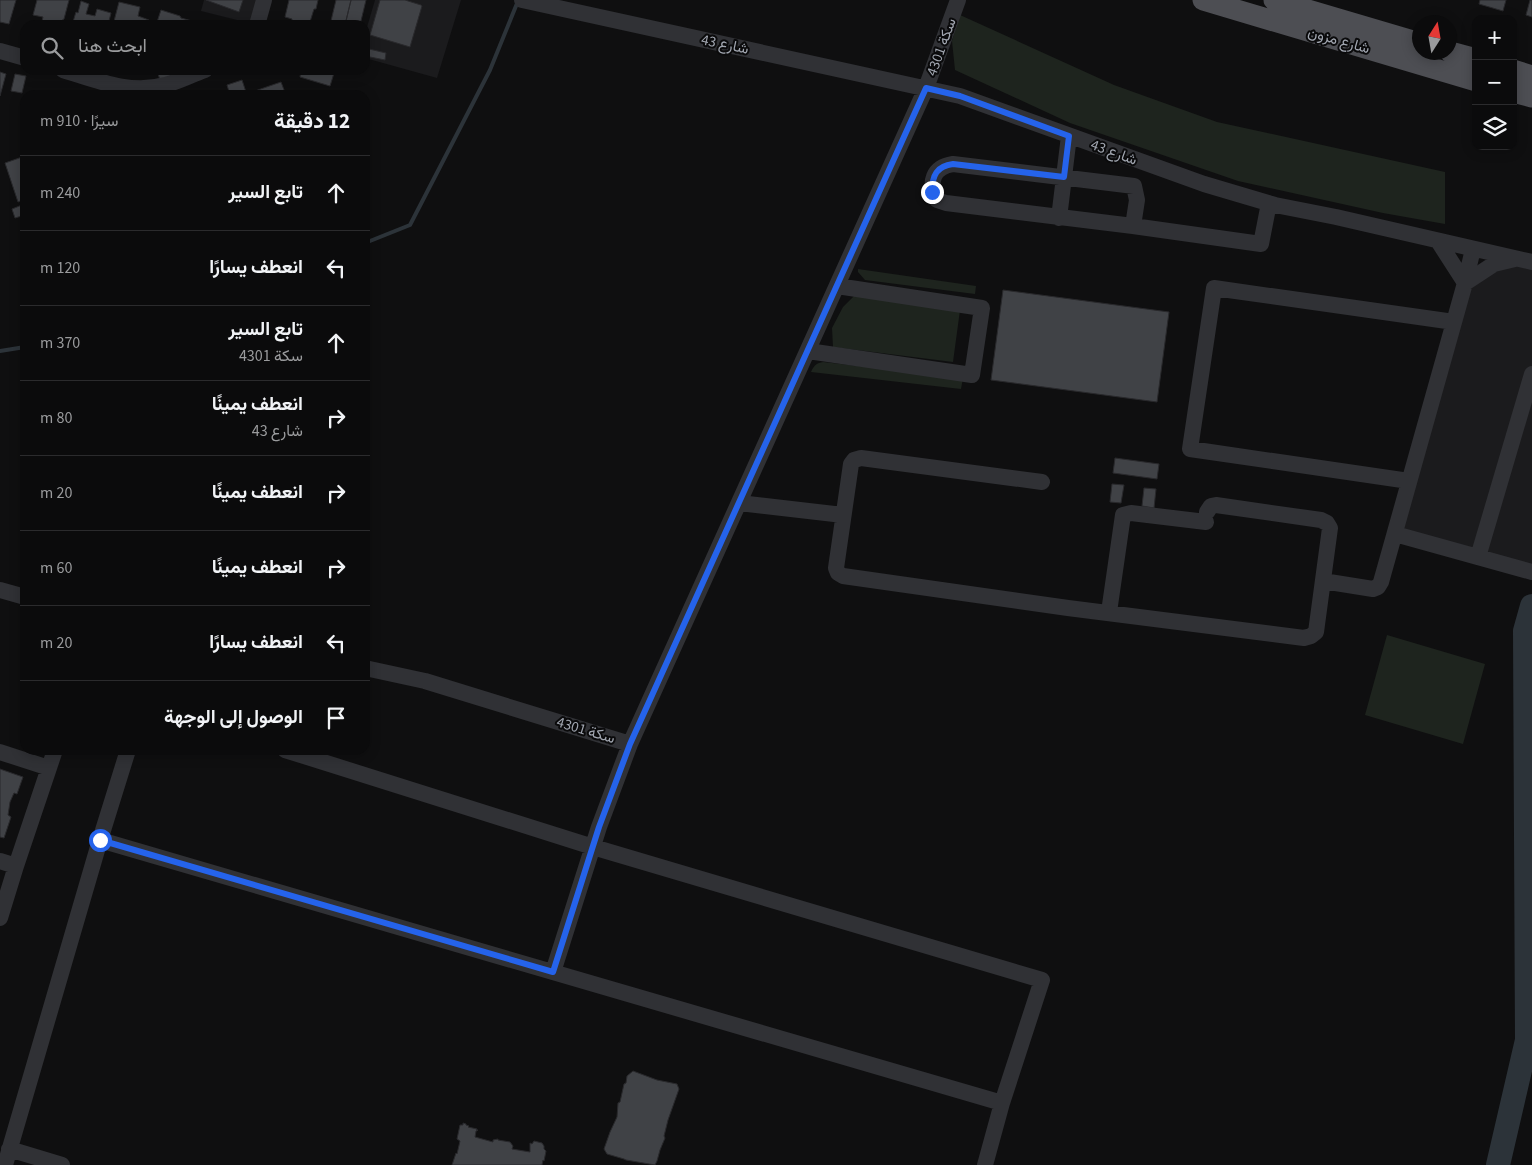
<!DOCTYPE html>
<html lang="ar">
<head>
<meta charset="utf-8">
<style>
	:root { --surface:#0b0b0c; --page:#141415; --text:#f1f3f6; --muted:#9a9b9d; --line:#2b2b2d }
	body { margin:0; font-family:"Source Sans 3",Vazirmatn,sans-serif; background:var(--page); color:var(--text); direction:rtl }
	.controls { position:absolute; right:15px; top:15px; display:grid; overflow:hidden; border-radius:10px; box-shadow:0 2px 12px #0003 }
	.controls button { width:45px; height:45px; display:grid; place-items:center; padding:0; border:0; border-bottom:1px solid var(--line); background:var(--surface); color:var(--text); font:25px sans-serif }
	.compass { position:absolute; left:1412px; top:15px; width:45px; height:45px; border-radius:50%; background:var(--surface); box-shadow:0 2px 12px #0003; rotate:11deg }
	.stop { position:absolute; width:15px; height:15px; margin:-11px; border:4px solid #2563eb; border-radius:50%; background:#fff }
	.stop.end { background:#2563eb; border-color:#fff; box-shadow:0 1px 5px #0008 }
	.list { margin:0; padding:0; list-style:none }
	h2 { display:flex; justify-content:space-between; align-items:center; height:65px; margin:0; padding:0 20px; font-size:21px }
	h2 small { font-size:16px; font-weight:400; color:var(--muted) }
	.list li { display:grid; grid-template-columns:32px 1fr auto; gap:15px; align-items:center; box-sizing:border-box; height:75px; padding:0 20px; border-top:1px solid var(--line) }
	.list b { display:block; font-size:19px; white-space:nowrap }
	.list p { margin:0; font-size:16px; white-space:nowrap; color:var(--muted) }
	.list em { font-size:16px; font-style:normal; color:var(--muted) }
	.icon { flex:none; width:28px; height:28px; fill:none; stroke:currentColor; stroke-width:2; stroke-linecap:round; stroke-linejoin:round }
	.map { position:relative; flex:none; width:1532px; height:1165px; overflow:hidden; direction:ltr }
	.search { position:absolute; background:var(--surface); box-shadow:0 2px 12px #0003; left:20px; top:20px; width:350px; height:55px; display:flex; align-items:center; gap:12px; box-sizing:border-box; padding:0 18px; border-radius:15px; color:var(--muted); font-size:19px }
	.panel { position:absolute; background:var(--surface); box-shadow:0 2px 12px #0003; left:20px; top:90px; width:350px; height:665px; border-radius:15px; direction:rtl }
	.map>svg:first-child { display:block }
	.built { fill:#1b1b1d }
	.green { fill:#1e241e }
	.lines { fill:none; stroke-linecap:round; stroke-linejoin:round }
	.stream { stroke:#2c3339; stroke-width:4 }
	.river { stroke:#2c3339; stroke-width:24 }
	.building { fill:#404246; stroke:#29292c }
	.minor { stroke:#303135; stroke-width:16 }
	.major { stroke:#4d4e53; stroke-width:21 }
	.route { stroke:#2563eb; stroke-width:6 }
	.labels { text-anchor:middle; stroke-width:4; stroke-linejoin:round; paint-order:stroke }
	.street-label { font-size:15px; fill:#a1a6b0; stroke:#0a0a0b }
</style>
</head>
<body>
<div class="map">
<svg width="1532" height="1165" viewBox="0 0 1532 1165">
	<rect width="100%" height="100%" fill="#0f0f10"/>
	<path class="built" d="M204,0H264L257,25L201,11Z
		M375,0H461L437,78L365,58V34Z
		M1532,262V572L1395,534L1465,283L1485,270Z"/>
	<path class="green" d="M960,15L1114,85L1217,122L1445,172V224L1383,213L1238,181L1070,123L955,70L952,41Z
		M858,269L976,286L975,294L865,280L858,272Z
		M855,295L960,310L953,362L833,347L832,328L843,307Z
		M823,362L963,378L961,389L811,372C814,365 817,363 823,362Z
		M1387,635L1485,664L1463,744L1365,715Z"/>
	<g class="lines">
		<path class="stream" d="M365,243L410,225L490,70L518,1
			M0,351L25,347"/>
		<path class="river" d="M1498,1165L1527,1040L1525,631L1532,606"/>
	</g>
	<path class="building" d="M0,0H16L9,24L0,22Z
		M37,0H69L64,19L58,23L54,22L53,25H41L43,17L33,15Z
		M206,0H243L239,12Z
		M289,0H318L316,9H314L309,25L292,21V19L285,17Z
		M336,0H351L345,25H330Z
		M351,0H366L360,25H345Z
		M380,0H405L421,5L422,6L410,47L370,35Z
		M1480,0H1506L1503,11L1479,4Z
		M1530,0H1532V17L1526,15Z
		M81,1L89,4L86,14L95,16L97,9L111,13L108,25H72L76,12L78,13Z
		M119,2L140,7L138,16L149,20L148,25H113Z
		M161,10L180,16L181,18L196,22V25H156Z
		M365,48L386,53L385,60L365,56Z
		M159,70H172L174,75L160,80L157,71Z
		M301,70H335L330,86L300,77Z
		M0,72L6,74L0,96Z
		M15,74L26,76L22,93L11,91Z
		M242,80L247,95H230L227,85Z
		M281,82L286,95H254L252,92Z
		M25,156V199L18,202L5,163Z
		M22,205L25,215L15,218L12,209Z
		M1003,290L1169,312L1157,402L991,380Z
		M1115,458L1159,464L1157,479L1113,473Z
		M1112,484L1124,485L1121,503L1110,502Z
		M1144,488L1156,489L1154,508L1142,506Z
		M0,769L23,777L17,794L14,793L10,802L8,815L11,817L4,838L0,837Z
		M633,1071L657,1080L677,1084L679,1089L668,1120L664,1136L665,1138L660,1150L657,1161L655,1165L626,1160L624,1159L607,1154L604,1149L610,1132L617,1117L618,1103L620,1102L624,1084L626,1083L627,1076Z
		M463,1123L466,1124V1125L469,1126L468,1127L477,1129L476,1130H478L476,1131L475,1137L493,1142V1140L498,1139V1140L510,1142L513,1146L512,1149L530,1152V1143L532,1144L534,1141L542,1143L544,1146V1149L546,1151L544,1161L543,1160L542,1165H452L456,1153L457,1154L460,1141L457,1139L460,1125H463Z"/>
	<g class="lines">
		<path class="minor" d="M522,0L960,96L1204,184L1275,205L1336,217L1532,262
			M257,25L264,0
			M0,51L25,58
			M63,70C96,80 130,95 165,85C178,82 191,75 205,70
			M953,164L1134,186L1137,200L1133,226L946,203L937,200C928,182 933,167 953,164Z
			M1059,218L1069,136
			M1133,226L1261,244L1269,203
			M1438,241L1465,283
			M1465,283L1494,264L1515,259
			M808,351L972,375L982,308L837,286
			M1409,481L1190,449L1214,288L1454,322
			M1042,482L861,458L854,460L851,464L836,568L838,573L843,576L1068,608L1304,638L1311,636L1316,632L1330,528L1327,523L1321,520L1216,505L1211,506L1207,512
			M739,503L843,515
			M1395,534L1532,572
			M1478,557L1532,374
			M1323,581L1373,589L1378,587L1381,582L1465,283L1473,249
			M0,590L25,597
			M1109,612L1123,515L1131,513L1206,522
			M365,668L425,681L630,744
			M285,750L593,847L1042,980L1002,1103L985,1165
			M0,752L49,768
			M100,840L1002,1103
			M0,861L16,866
			M0,918L16,866L55,750
			M553,972L599,827L630,744L926,88L958,0
			M9,1149L62,1165
			M5,1165L100,840L128,750"/>
		<path class="major" d="M1203,0L1476,81
			M1274,0L1420,43
			M1450,52L1476,59
			M1513,70L1532,76
			M1513,92L1532,97"/>
	</g>
	<g class="lines">
		<path class="route" d="M100,840L553,972L599,827L630,744L926,88L960,96L1069,136L1064,177L953,164C937,166 932,175 932,192"/>
	</g>
	<g class="labels">
		<g class="street-label">
			<text transform="translate(1339 40) rotate(16)" y="5">شارع مزون</text>
			<text transform="translate(725 44) rotate(12)" y="5">شارع 43</text>
			<text transform="translate(941 47) rotate(-70)" y="5">سكة 4301</text>
			<text transform="translate(1114 152) rotate(20)" y="5">شارع 43</text>
			<text transform="translate(586 730) rotate(17)" y="5">سكة 4301</text>
		</g>
	</g>
</svg>
<div class="controls">
<button>+</button>
<button>−</button>
<button><svg class="icon" aria-label="layers" viewBox="0 0 24 24"><path d="M12 4l9 5-9 5-9-5zM3 14l9 5 9-5"/></svg></button>
</div>
<svg class="compass" viewBox="-18 -18 36 36"><path d="M0-13l5 13h-10z" fill="#e53935"/><path d="M0 13l5-13h-10z" fill="#9a9b9d"/></svg>
<div class="stop" style="left:100px;top:840px"></div>
<div class="stop end" style="left:932px;top:192px"></div>
<div class="search"><svg class="icon" aria-label="search" viewBox="0 0 24 24"><circle cx="10" cy="10" r="6"/><path d="M15 15l6 6"/></svg>ابحث هنا</div>
<section class="panel">
<h2>12 دقيقة<small>سيرًا · 910 m</small></h2>
<ul class="list">
<li><svg class="icon" aria-label="ahead" viewBox="0 0 24 24"><path d="M12 20V5M6 11l6-6 6 6"/></svg><div><b>تابع السير</b></div><em>240 m</em></li>
<li><svg class="icon" aria-label="left" viewBox="0 0 24 24"><path d="M17 20v-9H6M10 6l-5 5 5 5"/></svg><div><b>انعطف يسارًا</b></div><em>120 m</em></li>
<li><svg class="icon" aria-label="ahead" viewBox="0 0 24 24"><path d="M12 20V5M6 11l6-6 6 6"/></svg><div><b>تابع السير</b><p>سكة 4301</p></div><em>370 m</em></li>
<li><svg class="icon" aria-label="right" viewBox="0 0 24 24"><path d="M7 20v-9h11M14 6l5 5-5 5"/></svg><div><b>انعطف يمينًا</b><p>شارع 43</p></div><em>80 m</em></li>
<li><svg class="icon" aria-label="right" viewBox="0 0 24 24"><path d="M7 20v-9h11M14 6l5 5-5 5"/></svg><div><b>انعطف يمينًا</b></div><em>20 m</em></li>
<li><svg class="icon" aria-label="right" viewBox="0 0 24 24"><path d="M7 20v-9h11M14 6l5 5-5 5"/></svg><div><b>انعطف يمينًا</b></div><em>60 m</em></li>
<li><svg class="icon" aria-label="left" viewBox="0 0 24 24"><path d="M17 20v-9H6M10 6l-5 5 5 5"/></svg><div><b>انعطف يسارًا</b></div><em>20 m</em></li>
<li><svg class="icon" aria-label="arrive" viewBox="0 0 24 24"><path d="M6 21V4h12l-3 4 3 4H6"/></svg><div><b>الوصول إلى الوجهة</b></div></li>
</ul>
</section>
</div>
</body>
</html>
